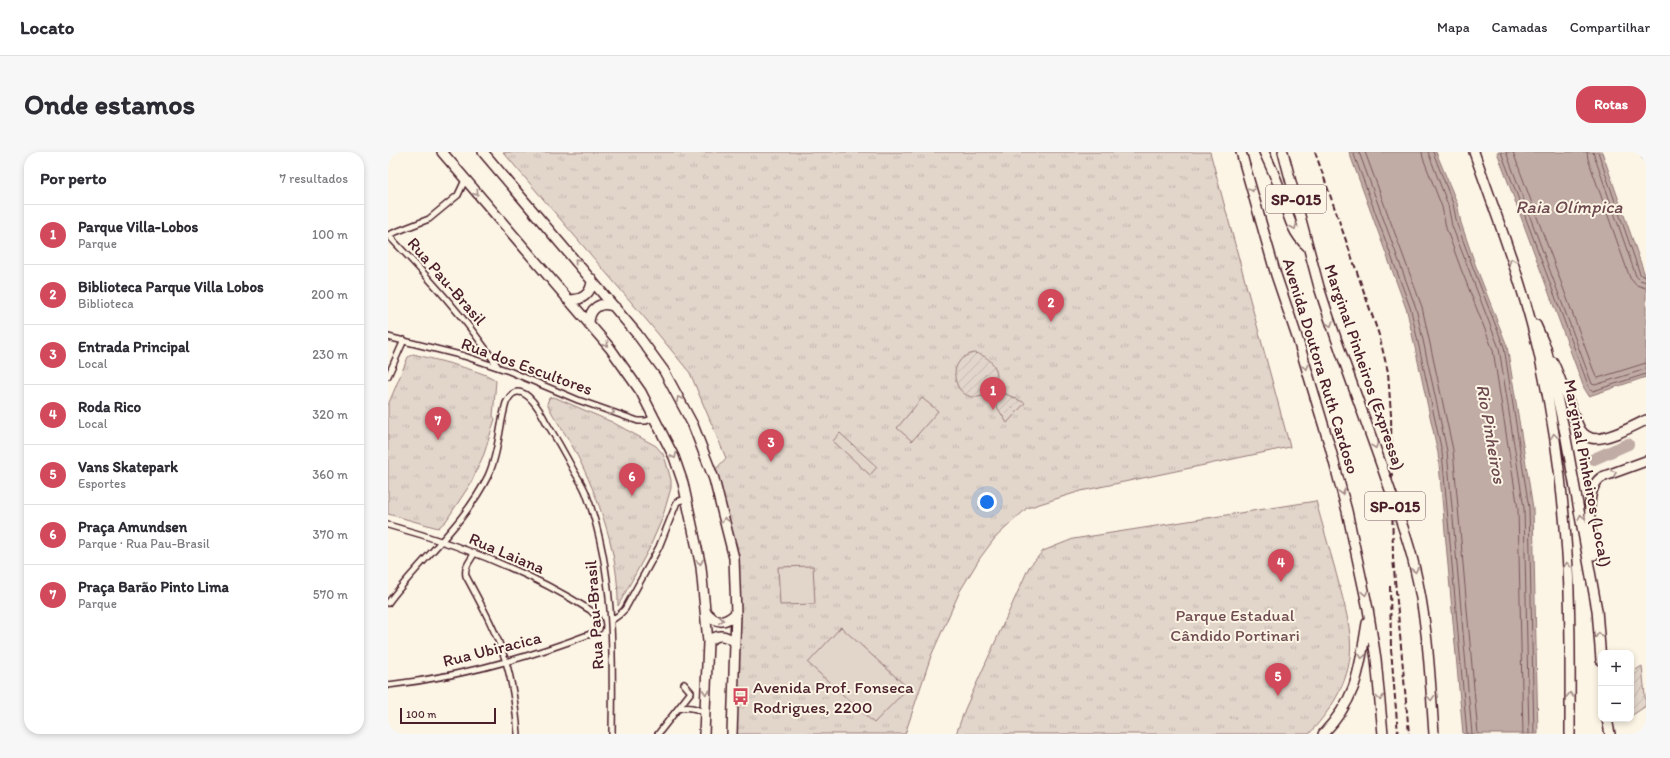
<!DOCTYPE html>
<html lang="pt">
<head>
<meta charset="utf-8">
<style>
	:root { --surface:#fff; --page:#f7f7f7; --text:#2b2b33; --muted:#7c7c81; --line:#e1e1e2; --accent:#d1495b }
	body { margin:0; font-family:Itim,sans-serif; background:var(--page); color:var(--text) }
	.controls { position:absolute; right:12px; bottom:12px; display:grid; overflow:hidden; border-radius:8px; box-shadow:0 2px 6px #0003 }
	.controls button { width:36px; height:36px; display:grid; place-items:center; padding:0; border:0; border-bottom:1px solid var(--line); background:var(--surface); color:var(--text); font:20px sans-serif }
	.scale { position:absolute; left:12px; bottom:10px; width:96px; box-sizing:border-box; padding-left:4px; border:2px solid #4a1f2b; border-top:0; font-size:11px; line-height:14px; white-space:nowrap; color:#4a1f2b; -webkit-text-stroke:3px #fcf5e5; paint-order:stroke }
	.you { position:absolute; left:599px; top:350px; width:14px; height:14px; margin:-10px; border:3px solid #fff; border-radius:50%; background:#1a73e8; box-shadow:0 0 0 6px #1a73e833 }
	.badge { display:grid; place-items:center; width:26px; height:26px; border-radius:50%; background:var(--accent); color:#fff; font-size:13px; font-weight:700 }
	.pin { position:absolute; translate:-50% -33px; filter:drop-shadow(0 1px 2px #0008) }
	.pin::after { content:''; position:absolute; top:21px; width:14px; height:12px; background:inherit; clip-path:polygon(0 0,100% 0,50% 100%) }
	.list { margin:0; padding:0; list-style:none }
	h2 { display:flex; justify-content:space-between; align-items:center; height:52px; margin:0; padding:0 16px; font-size:17px }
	h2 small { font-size:13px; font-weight:400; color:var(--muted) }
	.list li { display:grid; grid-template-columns:26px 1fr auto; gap:12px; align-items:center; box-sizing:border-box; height:60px; padding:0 16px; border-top:1px solid var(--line) }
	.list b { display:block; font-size:15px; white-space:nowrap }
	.list p { margin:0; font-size:13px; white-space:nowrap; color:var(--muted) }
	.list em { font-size:13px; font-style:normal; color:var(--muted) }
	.map { position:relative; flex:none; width:1258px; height:582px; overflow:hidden; border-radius:16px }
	header { display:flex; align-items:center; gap:24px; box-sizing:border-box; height:56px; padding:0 20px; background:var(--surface); border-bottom:1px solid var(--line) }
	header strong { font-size:19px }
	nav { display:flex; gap:22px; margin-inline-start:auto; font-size:14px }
	.intro { display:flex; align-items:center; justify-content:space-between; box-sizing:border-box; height:96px; padding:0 24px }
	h1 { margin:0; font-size:28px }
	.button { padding:10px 18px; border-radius:16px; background:var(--accent); color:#fff; font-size:14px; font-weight:700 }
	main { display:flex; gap:24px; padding:0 24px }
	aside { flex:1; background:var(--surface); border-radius:16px; box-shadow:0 2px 6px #0003 }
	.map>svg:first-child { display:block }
	.park { fill:url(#park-tufts); stroke:#967a7a }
	.garden { fill:url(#garden-furrows); stroke:#967a7a }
	.pitch { fill:#e2d5ca; stroke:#967a7a }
	.water { fill:#c0aca5; stroke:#917474 }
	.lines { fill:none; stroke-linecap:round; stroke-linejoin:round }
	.shore { stroke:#79575c; stroke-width:1 }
	.river { stroke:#c0aca5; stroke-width:12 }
	.street-casing { stroke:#4a1f2b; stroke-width:8 }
	.secondary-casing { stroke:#4a1f2b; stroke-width:10 }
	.highway-casing { stroke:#4a1f2b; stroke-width:12 }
	.street { stroke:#fcf5e5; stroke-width:5 }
	.secondary { stroke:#fcf5e5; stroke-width:7 }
	.highway { stroke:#fcf5e5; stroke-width:9 }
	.rail { stroke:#4a1f2b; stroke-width:2; stroke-dasharray:6 3; stroke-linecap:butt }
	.highway-bridge-casing { stroke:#4a1f2b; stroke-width:12; stroke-linecap:butt }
	.highway-bridge { stroke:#fcf5e5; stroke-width:9 }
	.oneway { stroke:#a38a88 }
	.labels { text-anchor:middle; stroke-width:4; stroke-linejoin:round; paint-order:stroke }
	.shield { fill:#fcf5e5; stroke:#7f5f63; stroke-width:1 }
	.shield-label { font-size:16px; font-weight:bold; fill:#4a1f2b }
	.street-label { font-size:17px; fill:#4a1f2b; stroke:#fcf5e5 }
	.park-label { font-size:17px; fill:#704c53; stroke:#fcf5e5 }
	.poi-label { font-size:17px; fill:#4a1f2b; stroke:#fcf5e5; text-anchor:start }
	.water-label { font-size:18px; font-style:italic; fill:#6d4950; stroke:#fcf5e5 }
</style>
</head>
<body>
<header>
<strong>Locato</strong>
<nav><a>Mapa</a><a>Camadas</a><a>Compartilhar</a></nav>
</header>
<div class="intro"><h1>Onde estamos</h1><a class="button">Rotas</a></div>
<main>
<aside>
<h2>Por perto<small>7 resultados</small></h2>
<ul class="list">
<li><span class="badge">1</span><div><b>Parque Villa-Lobos</b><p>Parque</p></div><em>100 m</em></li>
<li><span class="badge">2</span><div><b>Biblioteca Parque Villa Lobos</b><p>Biblioteca</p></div><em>200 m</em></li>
<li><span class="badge">3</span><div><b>Entrada Principal</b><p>Local</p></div><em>230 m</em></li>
<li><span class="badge">4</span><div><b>Roda Rico</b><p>Local</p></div><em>320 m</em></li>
<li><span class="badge">5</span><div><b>Vans Skatepark</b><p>Esportes</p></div><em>360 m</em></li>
<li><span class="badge">6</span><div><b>Praça Amundsen</b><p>Parque · Rua Pau-Brasil</p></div><em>370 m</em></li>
<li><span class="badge">7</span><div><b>Praça Barão Pinto Lima</b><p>Parque</p></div><em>570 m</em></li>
</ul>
</aside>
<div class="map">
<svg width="1258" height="582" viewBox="0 0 1258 582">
	<defs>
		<pattern id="park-tufts" width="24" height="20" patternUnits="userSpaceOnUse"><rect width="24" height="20" fill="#e2d5ca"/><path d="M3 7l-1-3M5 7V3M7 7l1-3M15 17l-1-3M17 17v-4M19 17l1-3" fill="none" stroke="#c3b6ae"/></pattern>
		<pattern id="garden-furrows" width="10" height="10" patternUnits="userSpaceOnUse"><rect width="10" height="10" fill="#e2d5ca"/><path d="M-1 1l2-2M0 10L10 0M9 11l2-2" fill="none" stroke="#c3b6ae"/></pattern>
	</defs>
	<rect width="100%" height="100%" fill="#fcf5e5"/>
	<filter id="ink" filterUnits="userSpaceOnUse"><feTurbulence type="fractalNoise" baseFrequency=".025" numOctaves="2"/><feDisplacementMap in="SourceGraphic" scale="8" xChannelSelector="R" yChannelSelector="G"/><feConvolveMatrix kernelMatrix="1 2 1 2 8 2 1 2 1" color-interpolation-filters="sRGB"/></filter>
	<g filter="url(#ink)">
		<path class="park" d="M115,0H822L902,295L693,339L639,356L607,386L592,406L572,439L543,504L517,582H346L351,470L349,394L326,319L338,306L302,221L261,171Z
			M25,202C37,205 104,221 108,229L105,264L107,267L96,302L83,331L58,369L50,376L0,362V253L20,205Z
			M166,245L224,270L268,294L275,302L278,310L283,328V336L274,367L261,397L230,454C231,401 211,346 187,299C179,283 167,268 159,252L161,246Z
			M928,349C934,372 941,395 947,417C954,445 967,482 961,511C956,539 939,562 921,582H568L577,557L641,415L655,399L685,387Z"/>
		<path class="garden" d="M586,201C602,203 615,219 606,235H603L637,251L619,271L599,239V242C568,258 552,208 586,201Z
			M1254,514L1258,554L1243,564V521Z"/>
		<path class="pitch" d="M534,246L550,259L524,289L509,276Z
			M452,281L489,315L482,323L445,289Z
			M425,414L427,452L392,453L390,415Z
			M453,475L520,536L486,571L420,511Z"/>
		<path class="water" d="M961,0H1048L1069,51L1073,71L1087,112L1119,194L1145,356L1150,582H1075L1050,301L1019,159Z
			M1109,0H1214L1258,126V225L1201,244L1196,236Z"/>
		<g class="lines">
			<path class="shore" d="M965,0L1023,158L1054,300L1079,582
				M971,0L1028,156L1059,299L1084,582
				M977,0L1034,155L1065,298L1090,582
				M1034,0L1035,6L1054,55L1058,76L1073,117L1105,198L1130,357L1135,582
				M1040,0L1060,53L1064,74L1111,196L1136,356L1141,582
				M1045,0L1065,52L1069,72L1084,113L1116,195L1141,356L1146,582
				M1113,0L1202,238L1205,239L1258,222
				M1118,0L1204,232L1207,233L1258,217
				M1125,0L1208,225L1210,226L1258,211
				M1199,0L1200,7L1242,126L1248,133L1258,136
				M1205,0L1248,124L1252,128L1258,130
				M1210,0L1252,122L1255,124L1258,125"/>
			<path class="river" d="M1206,307L1240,292"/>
			<defs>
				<path id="street" d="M77,28L70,43L41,67L0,83C39,124 79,167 110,215
					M0,185L76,204L121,219L190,248L250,269H258L266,266
					M0,224L16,188
					M0,373C70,392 140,419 202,458C208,464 213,468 211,477L205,481C140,506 70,525 0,533
					M86,402C82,409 76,415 78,424C93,452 108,479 118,510C125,533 128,558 130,582
					M0,451C32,408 76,373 100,324C111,301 111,274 118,251C120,247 122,243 126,241C139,235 153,260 158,270C168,286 177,302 186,319C190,326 195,333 198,341C227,419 225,500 224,582
					M224,468L231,463L237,457L271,395L289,350L299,346
					M290,557C301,554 307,556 317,561
					M270,582L303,540L296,532"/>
				<path id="secondary" d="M1257,0L1258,3"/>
				<path id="highway" d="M54,0L222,196L253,240L286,305L295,331L313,415L320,490L316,582
					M95,0L249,182L276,219L305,273L326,327L346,406L348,461L344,582
					M853,0L888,123L909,185L942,295L959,359L980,457L988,507L995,582
					M876,0C881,11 886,21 890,32C898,53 901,79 919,94
					M895,0L931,135
					M1086,0C1111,71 1139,142 1154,216C1168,281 1176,349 1180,416C1183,471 1182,527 1182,582
					M179,147C193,150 204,142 204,127
					M201,172C201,156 213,148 227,155
					M1148,173L1158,196L1177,281L1209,458L1213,508
					M1165,210C1175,231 1180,253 1190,273C1192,279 1197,284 1203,286C1216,290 1246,274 1258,268
					M1206,403C1204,383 1194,337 1214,325L1258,309
					M318,460C328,472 337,472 348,461
					M320,490C330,481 337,483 347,490
					M1219,567L1222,582
					M935,582C970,545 971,518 979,471"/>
			</defs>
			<use href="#street" class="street-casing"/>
			<use href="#secondary" class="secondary-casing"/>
			<use href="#highway" class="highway-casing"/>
			<use href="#street" class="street"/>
			<use href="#secondary" class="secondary"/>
			<use href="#highway" class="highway"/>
			<path class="rail" d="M927,0L991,183L1000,220L1003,263L1005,406L1021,582
				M1002,434L1003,497L1010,582"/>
			<defs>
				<path id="highway-bridge" d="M931,135C952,202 978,268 1001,335C1010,361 1020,387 1026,413C1040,469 1042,526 1046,582"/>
			</defs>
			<use href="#highway-bridge" class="highway-bridge-casing"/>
			<use href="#highway-bridge" class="highway-bridge"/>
		</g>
		<defs><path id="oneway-chevron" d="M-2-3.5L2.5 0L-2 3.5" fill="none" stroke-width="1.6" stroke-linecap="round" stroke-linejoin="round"/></defs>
		<g class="oneway">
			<use href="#oneway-chevron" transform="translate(864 37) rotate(74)"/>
			<use href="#oneway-chevron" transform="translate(88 41) rotate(49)"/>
			<use href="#oneway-chevron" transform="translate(906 75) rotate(67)"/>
			<use href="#oneway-chevron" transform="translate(189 109) rotate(-131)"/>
			<use href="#oneway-chevron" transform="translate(1124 109) rotate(-109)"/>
			<use href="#oneway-chevron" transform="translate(942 172) rotate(73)"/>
			<use href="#oneway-chevron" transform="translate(218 192) rotate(50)"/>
			<use href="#oneway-chevron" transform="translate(918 215) rotate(74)"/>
			<use href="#oneway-chevron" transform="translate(291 247) rotate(-118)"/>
			<use href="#oneway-chevron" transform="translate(224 260) rotate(19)"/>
			<use href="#oneway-chevron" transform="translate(1166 284) rotate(-98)"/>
			<use href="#oneway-chevron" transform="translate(987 294) rotate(71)"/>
			<use href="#oneway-chevron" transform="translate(286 304) rotate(64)"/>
			<use href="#oneway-chevron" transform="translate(1226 321) rotate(-21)"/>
			<use href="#oneway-chevron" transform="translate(954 340) rotate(75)"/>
			<use href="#oneway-chevron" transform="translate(1193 365) rotate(-101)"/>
			<use href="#oneway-chevron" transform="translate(337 368) rotate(-103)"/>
			<use href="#oneway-chevron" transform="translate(312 410) rotate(79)"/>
			<use href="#oneway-chevron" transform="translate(1179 413) rotate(-94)"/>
			<use href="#oneway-chevron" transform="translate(1027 418) rotate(78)"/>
			<use href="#oneway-chevron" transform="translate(977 441) rotate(79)"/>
			<use href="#oneway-chevron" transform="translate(333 468) rotate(4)"/>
			<use href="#oneway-chevron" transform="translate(1211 483) rotate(-94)"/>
			<use href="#oneway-chevron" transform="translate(974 504) rotate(99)"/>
			<use href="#oneway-chevron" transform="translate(318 540) rotate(94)"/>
			<use href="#oneway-chevron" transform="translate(1182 543) rotate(-90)"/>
			<use href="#oneway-chevron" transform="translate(992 546) rotate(83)"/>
			<use href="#oneway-chevron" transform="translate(1043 546) rotate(86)"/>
		</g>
	</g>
	<defs>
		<symbol id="bus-bare" viewBox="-9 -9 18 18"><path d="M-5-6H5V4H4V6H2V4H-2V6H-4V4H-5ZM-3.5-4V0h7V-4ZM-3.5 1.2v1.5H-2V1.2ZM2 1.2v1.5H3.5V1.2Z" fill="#d1495b" stroke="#fcf5e5" stroke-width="2.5" paint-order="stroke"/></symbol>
	</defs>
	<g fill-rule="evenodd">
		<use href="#bus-bare" x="340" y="532" width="25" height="25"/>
	</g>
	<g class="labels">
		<g class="shield">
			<rect x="878" y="33" width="60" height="28" rx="3"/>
			<rect x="977" y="340" width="60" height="28" rx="3"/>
		</g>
		<g class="shield-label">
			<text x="908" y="53">SP-015</text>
			<text x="1007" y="360">SP-015</text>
		</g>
		<g class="street-label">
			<text transform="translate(59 129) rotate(49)" y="6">Rua Pau-Brasil</text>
			<text transform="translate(139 214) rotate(20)" y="6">Rua dos Escultores</text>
			<text transform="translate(933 214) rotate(73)" y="6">Avenida Doutora Ruth Cardoso</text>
			<text transform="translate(977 215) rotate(71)" y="6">Marginal Pinheiros (Expressa)</text>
			<text transform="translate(1200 321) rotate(79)" y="6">Marginal Pinheiros (Local)</text>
			<text transform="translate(119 401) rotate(23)" y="6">Rua Laiana</text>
			<text transform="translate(206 463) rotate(-94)" y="6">Rua Pau-Brasil</text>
			<text transform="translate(104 497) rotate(-14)" y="6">Rua Ubiracica</text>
		</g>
		<g class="park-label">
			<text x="847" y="469">Parque Estadual<tspan x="847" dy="20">Cândido Portinari</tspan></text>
		</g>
		<g class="poi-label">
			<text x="365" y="541">Avenida Prof. Fonseca<tspan x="365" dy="20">Rodrigues, 2200</tspan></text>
		</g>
		<g class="water-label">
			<text x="1181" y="61">Raia Olímpica</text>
			<text transform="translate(1103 282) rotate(80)" y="6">Rio Pinheiros</text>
		</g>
	</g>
</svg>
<div class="controls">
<button>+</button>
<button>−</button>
</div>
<div class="scale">100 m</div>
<div class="you"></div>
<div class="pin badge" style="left:605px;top:258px">1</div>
<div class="pin badge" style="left:663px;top:170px">2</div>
<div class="pin badge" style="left:383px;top:310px">3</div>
<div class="pin badge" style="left:893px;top:430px">4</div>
<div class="pin badge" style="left:890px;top:544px">5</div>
<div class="pin badge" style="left:244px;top:344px">6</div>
<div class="pin badge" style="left:50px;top:288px">7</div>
</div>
</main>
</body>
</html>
